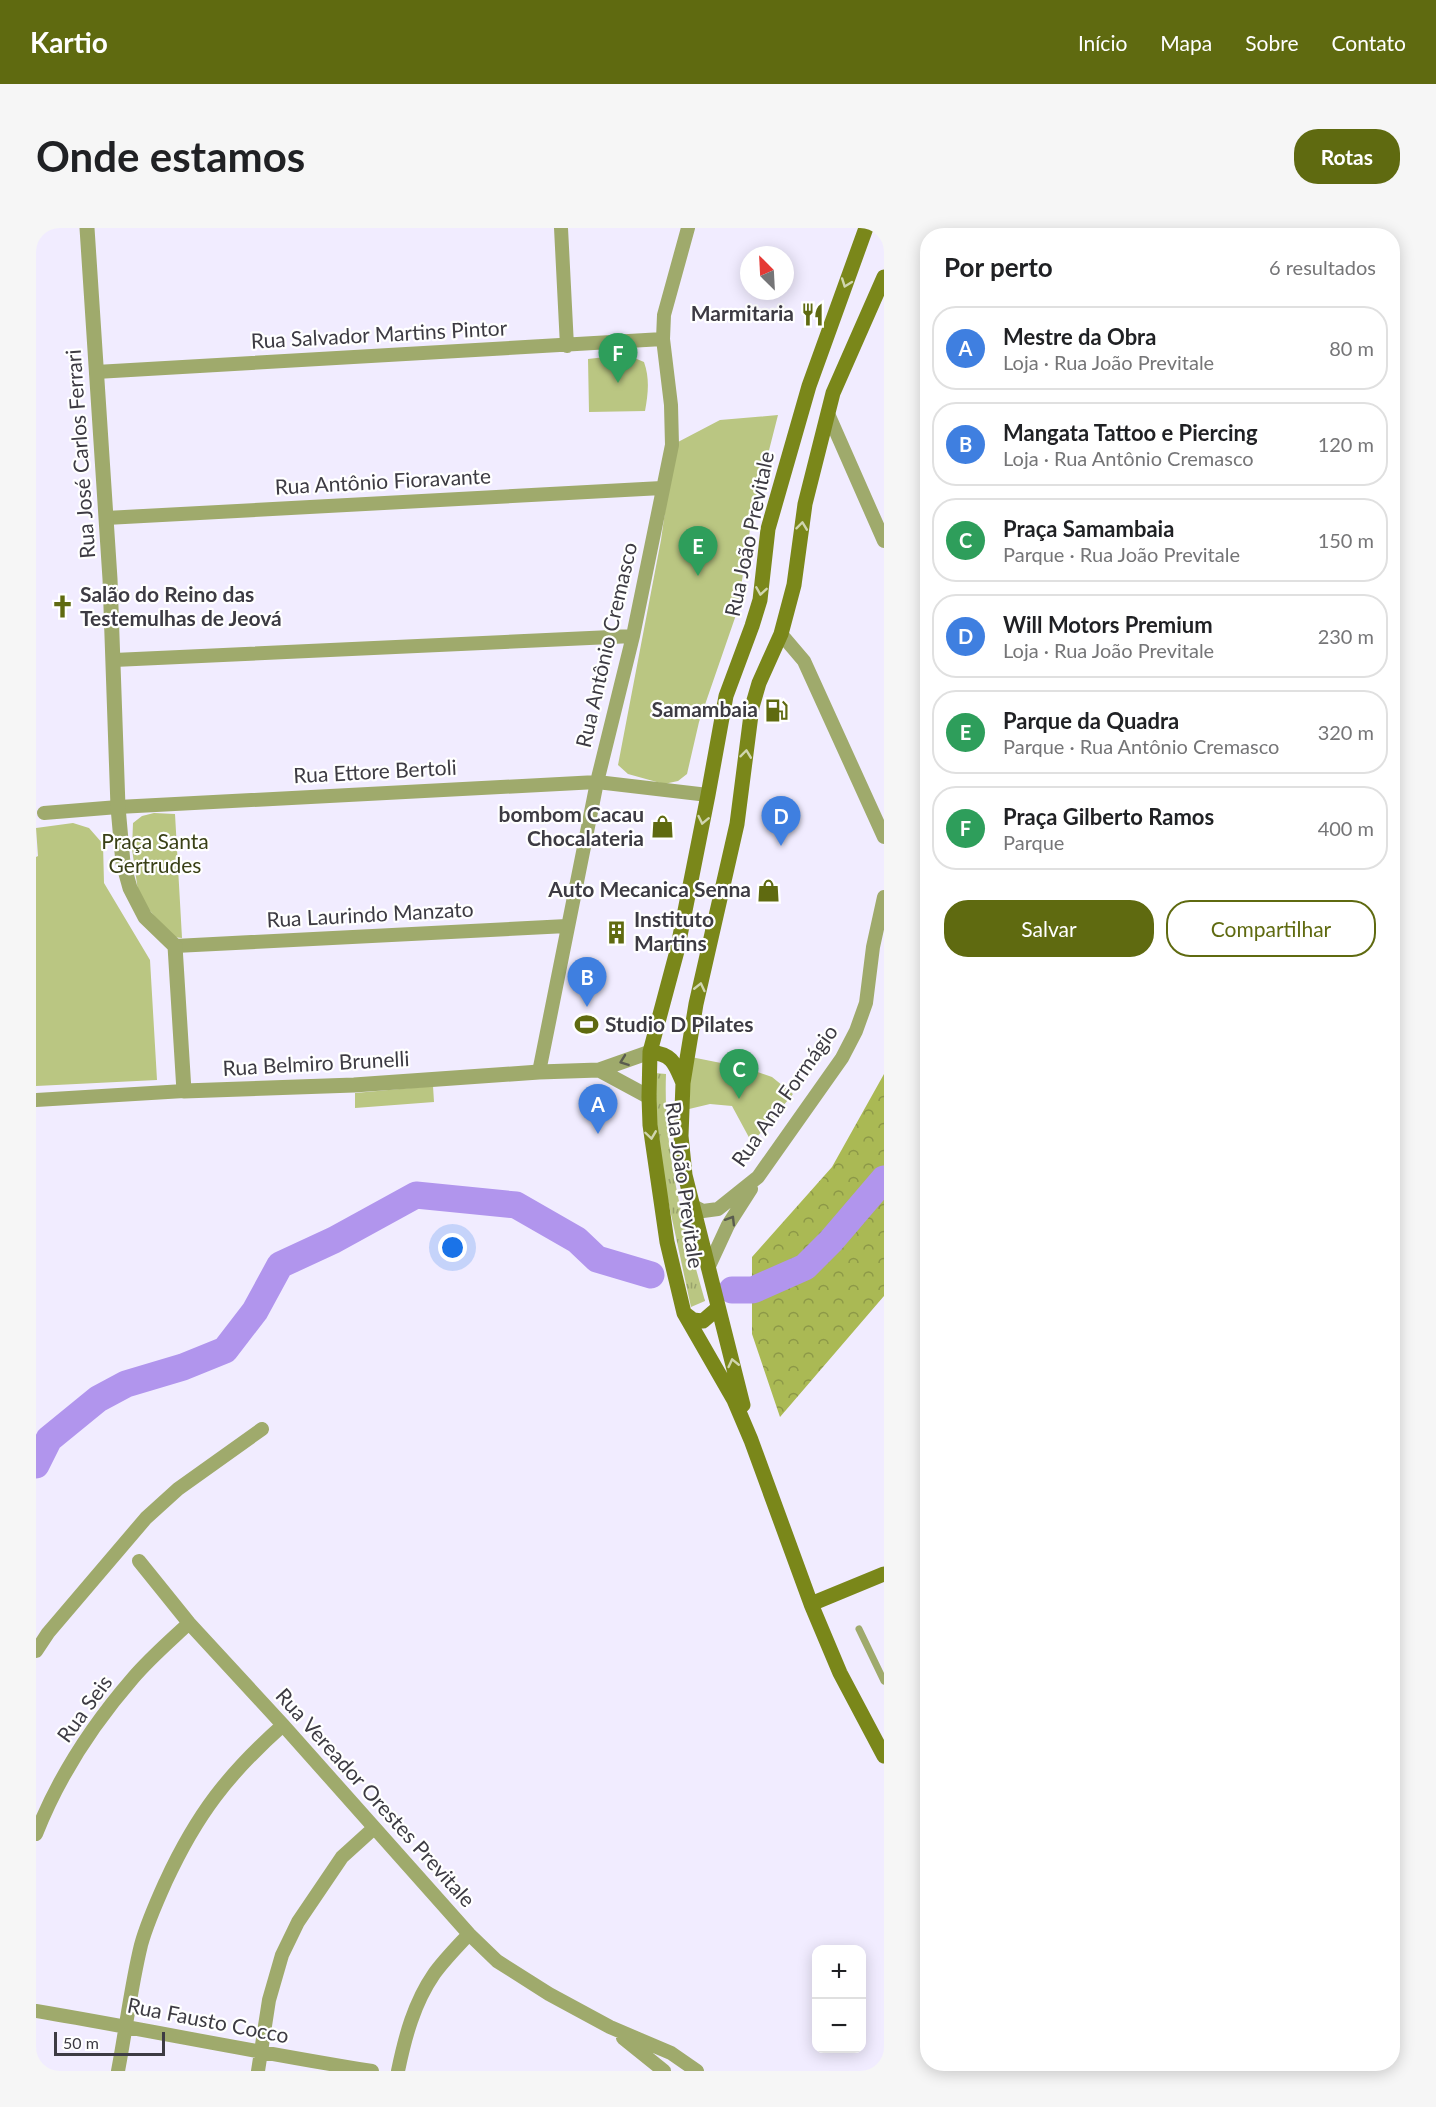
<!DOCTYPE html>
<html lang="pt">
<head>
<meta charset="utf-8">
<style>
	:root { --surface:#fff; --page:#f6f6f6; --text:#202124; --muted:#757577; --line:#e0e0e0; --accent:#5f6a10 }
	body { margin:0; font-family:Lato,sans-serif; background:var(--page); color:var(--text) }
	.controls { position:absolute; right:18px; bottom:18px; display:grid; overflow:hidden; border-radius:12px; box-shadow:0 3px 15px #0003 }
	.controls button { width:54px; height:54px; display:grid; place-items:center; padding:0; border:0; border-bottom:2px solid var(--line); background:var(--surface); color:var(--text); font:30px sans-serif }
	.compass { position:absolute; left:704px; top:18px; width:54px; height:54px; border-radius:50%; background:var(--surface); box-shadow:0 3px 15px #0003; rotate:336deg }
	.scale { position:absolute; left:18px; bottom:15px; width:111px; box-sizing:border-box; padding-left:6px; border:3px solid #3d3b43; border-top:0; font-size:16px; line-height:21px; white-space:nowrap; color:#3d3b43; -webkit-text-stroke:4px #fff; paint-order:stroke }
	.you { position:absolute; left:417px; top:1020px; width:21px; height:21px; margin:-15px; border:4px solid #fff; border-radius:50%; background:#1a73e8; box-shadow:0 0 0 9px #1a73e833 }
	.badge { display:grid; place-items:center; width:39px; height:39px; border-radius:50%; background:var(--accent); color:#fff; font-size:20px; font-weight:700 }
	.pin { position:absolute; translate:-50% -50px; filter:drop-shadow(0 2px 3px #0008) }
	.pin::after { content:''; position:absolute; top:32px; width:21px; height:18px; background:inherit; clip-path:polygon(0 0,100% 0,50% 100%) }
	.list { margin:0; padding:0; list-style:none }
	h2 { display:flex; justify-content:space-between; align-items:center; height:78px; margin:0; padding:0 24px; font-size:26px }
	h2 small { font-size:20px; font-weight:400; color:var(--muted) }
	.list li { display:grid; grid-template-columns:39px 1fr auto; gap:18px; align-items:center; box-sizing:border-box; height:84px; margin:0 12px 12px; padding:0 12px; border:2px solid var(--line); border-radius:24px }
	.list b { display:block; font-size:22px; white-space:nowrap }
	.list p { margin:0; font-size:20px; white-space:nowrap; color:var(--muted) }
	.list em { font-size:20px; font-style:normal; color:var(--muted) }
	.actions { display:flex; gap:12px; padding:18px 24px }
	.actions a { flex:1; padding:14px 0; border:2px solid var(--accent); border-radius:24px; text-align:center; font-size:21px; color:var(--accent) }
	.actions .main { background:var(--accent); color:#fff }
	.map { position:relative; flex:none; width:848px; height:1843px; overflow:hidden; border-radius:24px }
	header { display:flex; align-items:center; gap:36px; box-sizing:border-box; height:84px; padding:0 30px; background:var(--accent); color:#fff }
	header strong { font-size:28px }
	nav { display:flex; gap:33px; margin-inline-start:auto; font-size:21px }
	.intro { display:flex; align-items:center; justify-content:space-between; box-sizing:border-box; height:144px; padding:0 36px }
	h1 { margin:0; font-size:42px }
	.button { padding:15px 27px; border-radius:24px; background:var(--accent); color:#fff; font-size:21px; font-weight:700 }
	main { display:flex; gap:36px; padding:0 36px }
	aside { flex:1; background:var(--surface); border-radius:24px; box-shadow:0 3px 15px #0003 }
	.map>svg:first-child { display:block }
	.grass { fill:url(#grass-tufts) }
	.forest { fill:url(#forest-crowns) }
	.green { fill:#bac682 }
	.lines { fill:none; stroke-linecap:round; stroke-linejoin:round }
	.river { stroke:#b195ed; stroke-width:27 }
	.service { stroke:#9faa6c; stroke-width:7 }
	.minor { stroke:#9faa6c; stroke-width:14 }
	.tertiary { stroke:#9faa6c; stroke-width:15 }
	.secondary { stroke:#7a871a; stroke-width:15 }
	.oneway { stroke:#d0d5af }
	.oneway2 { stroke:#5a5c4f }
	.labels { text-anchor:middle; stroke-width:4.5; stroke-linejoin:round; paint-order:stroke }
	.poi-label { font-size:21px; font-weight:bold; fill:#3d3b43; stroke:#fff; text-anchor:end }
	.street-label { font-size:21px; fill:#3d3b43; stroke:#fff }
	.park-label { font-size:21px; fill:#394016; stroke:#fff }
</style>
</head>
<body>
<header>
<strong>Kartio</strong>
<nav><a>Início</a><a>Mapa</a><a>Sobre</a><a>Contato</a></nav>
</header>
<div class="intro"><h1>Onde estamos</h1><a class="button">Rotas</a></div>
<main>
<div class="map">
<svg width="848" height="1843" viewBox="0 0 848 1843">
	<defs>
		<pattern id="grass-tufts" width="24" height="20" patternUnits="userSpaceOnUse" patternTransform="scale(1.5)"><rect width="24" height="20" fill="#bac682"/><path d="M3 7l-1-3M5 7V3M7 7l1-3M15 17l-1-3M17 17v-4M19 17l1-3" fill="none" stroke="#98a26c"/></pattern>
		<pattern id="forest-crowns" width="20" height="18" patternUnits="userSpaceOnUse" patternTransform="scale(1.5)"><rect width="20" height="18" fill="#aab954"/><path d="M2 6a3 3 0 1 1 6 0M12 15a3 3 0 1 1 6 0" fill="none" stroke="#8c9847"/></pattern>
	</defs>
	<rect width="100%" height="100%" fill="#f1ecff"/>
	<path class="grass" d="M619,845L630,846C627,924 648,999 669,1073L655,1079L630,963L620,901Z"/>
	<path class="forest" d="M848,846V1068L744,1189L716,1106V1029L796,939Z"/>
	<path class="green" d="M578,128L596,129L608,134C614,151 612,166 609,183L553,184L552,131Z
		M742,187L716,289L701,384L663,494L651,546L642,553L628,556L592,546L582,537L625,312L633,255L642,214L684,192Z
		M118,585L139,586L146,710L136,709L103,670L96,621L97,595L106,588Z
		M37,595L53,600L67,616L68,655L114,732L121,852L0,858V629L2,628L0,600Z
		M655,829L710,840L736,849L757,866L716,915L696,878L674,876L653,881Z
		M397,858L398,874L319,880V865Z"/>
	<g class="lines">
		<path class="river" d="M696,1062H717L769,1039L795,1013L848,951
			M0,1237L13,1211L62,1171L90,1156L147,1139L189,1122L219,1083L244,1037L298,1012L380,967L480,977L541,1012L561,1031L615,1047"/>
		<path class="service" d="M823,1401L848,1453"/>
		<path class="minor" d="M525,0L531,118
			M60,144L627,111
			M793,188L848,313
			M70,290L626,260
			M745,406L768,433L848,609
			M78,432L597,408
			M8,585L82,579L561,554L672,567
			M139,718L531,698
			M503,844L561,554L597,408L636,217L635,177L627,111L628,87L652,0
			M0,872L148,863
			M657,978L667,983L682,981L722,949L806,830L820,803L830,775L837,719L848,669
			M673,1038L692,997L715,961
			M103,1333L153,1395L247,1497L433,1706L461,1733L513,1766L574,1799L635,1825L661,1843
			M0,1423L12,1405L110,1290L142,1261L226,1201
			M0,1606C22,1550 58,1495 97,1450C114,1430 134,1413 153,1395
			M0,1783C112,1802 224,1825 336,1843
			M587,1810L628,1843
			M82,1843C90,1801 95,1758 105,1717C111,1695 121,1673 130,1653C161,1586 192,1546 247,1497
			M222,1843L233,1772L246,1727L262,1694L306,1629L338,1600
			M362,1843C369,1809 378,1775 398,1746C408,1732 421,1719 433,1706"/>
		<path class="tertiary" d="M51,0L74,351L82,579L87,635L94,660L109,689L139,718L148,863L318,857L503,844L563,842L614,824
			M563,842L613,869"/>
		<path class="secondary" d="M830,0L773,158L732,301L724,372L716,398L690,468L672,567L641,723L614,824L613,869L614,897L631,1014L648,1085L698,1172L715,1212L775,1376L804,1445L848,1528
			M614,824C637,826 639,836 647,855
			M648,1085L657,1092L667,1093L682,1080
			M707,1177L649,947L645,908L647,855L660,776L701,596L716,479L723,455L745,406L758,357L769,276L797,165L848,49
			M775,1376L848,1346"/>
	</g>
	<defs><path id="oneway-chevron" d="M-2-3.5L2.5 0L-2 3.5" fill="none" stroke-width="1.6" stroke-linecap="round" stroke-linejoin="round" transform="scale(1.5)"/></defs>
	<g class="oneway">
		<use href="#oneway-chevron" transform="translate(810 55) rotate(110)"/>
		<use href="#oneway-chevron" transform="translate(766 298) rotate(-83)"/>
		<use href="#oneway-chevron" transform="translate(725 363) rotate(99)"/>
		<use href="#oneway-chevron" transform="translate(710 526) rotate(-83)"/>
		<use href="#oneway-chevron" transform="translate(667 592) rotate(102)"/>
		<use href="#oneway-chevron" transform="translate(664 759) rotate(-77)"/>
		<use href="#oneway-chevron" transform="translate(615 907) rotate(82)"/>
		<use href="#oneway-chevron" transform="translate(697 1135) rotate(-103)"/>
	</g>
	<g class="oneway2">
		<use href="#oneway-chevron" transform="translate(588 833) rotate(160)"/>
		<use href="#oneway-chevron" transform="translate(695 992) rotate(-59)"/>
	</g>
	<defs>
		<symbol id="restaurant-bare" viewBox="-9 -9 18 18"><path d="M-5-6h1v4h1v-4h1v4h1v-4h1v5L-1.5 .5V6h-2V.5L-5-1ZM5-6V6H3V1.5H1.5Q1.5-4 5-6Z" fill="#5f6a10" stroke="#fff" stroke-width="2.5" paint-order="stroke"/></symbol>
		<symbol id="church-bare" viewBox="-9 -9 18 18"><path d="M-1.2-6h2.4v3.5h3.3v2.4h-3.3V6h-2.4V-.1h-3.3v-2.4h3.3Z" fill="#5f6a10" stroke="#fff" stroke-width="2.5" paint-order="stroke"/></symbol>
		<symbol id="fuel-bare" viewBox="-9 -9 18 18"><path d="M-5.5-6h7V0h2V4h1.3V-2.5L3-4.5l.8-.8L6-3V5H2.5V1h-1V6h-7ZM-4.2-4.7v3.2H.2V-4.7Z" fill="#5f6a10" stroke="#fff" stroke-width="2.5" paint-order="stroke"/></symbol>
		<symbol id="shop-bare" viewBox="-9 -9 18 18"><path d="M-5-2.5h2.3a2.7 3.5 0 0 1 5.4 0H5L5.5 6h-11ZM-1.5-2.5h3a1.5 2.3 0 0 0-3 0Z" fill="#5f6a10" stroke="#fff" stroke-width="2.5" paint-order="stroke"/></symbol>
		<symbol id="building-bare" viewBox="-9 -9 18 18"><path d="M-4-6H4V6H1V3H-1V6H-4ZM-2.5-4.3h1.7v1.8h-1.7ZM.8-4.3h1.7v1.8H.8ZM-2.5-1h1.7V.8h-1.7ZM.8-1h1.7V.8H.8Z" fill="#5f6a10" stroke="#fff" stroke-width="2.5" paint-order="stroke"/></symbol>
		<symbol id="stadium-bare" viewBox="-9 -9 18 18"><path d="M0-5a6.5 5 0 1 0 0 10a6.5 5 0 1 0 0-10ZM-3.5-1.8h7v3.6h-7Z" fill="#5f6a10" stroke="#fff" stroke-width="2.5" paint-order="stroke"/></symbol>
	</defs>
	<g fill-rule="evenodd">
		<use href="#restaurant-bare" x="760" y="70" width="33" height="33"/>
		<use href="#church-bare" x="10" y="362" width="33" height="33"/>
		<use href="#fuel-bare" x="724" y="466" width="33" height="33"/>
		<use href="#shop-bare" x="610" y="582" width="33" height="33"/>
		<use href="#shop-bare" x="716" y="646" width="33" height="33"/>
		<use href="#building-bare" x="564" y="688" width="33" height="33"/>
		<use href="#stadium-bare" x="534" y="780" width="33" height="33"/>
	</g>
	<g class="labels">
		<g class="poi-label">
			<text x="758" y="93">Marmitaria</text>
			<text x="44" y="374" text-anchor="start">Salão do Reino das<tspan x="44" dy="24">Testemulhas de Jeová</tspan></text>
			<text x="722" y="489">Samambaia</text>
			<text x="608" y="594">bombom Cacau<tspan x="608" dy="24">Chocalateria</tspan></text>
			<text x="715" y="669">Auto Mecanica Senna</text>
			<text x="598" y="699" text-anchor="start">Instituto<tspan x="598" dy="24">Martins</tspan></text>
			<text x="569" y="804" text-anchor="start">Studio D Pilates</text>
		</g>
		<g class="street-label">
			<text transform="translate(343 107) rotate(-3)" y="7">Rua Salvador Martins Pintor</text>
			<text transform="translate(45 226) rotate(-94)" y="7">Rua José Carlos Ferrari</text>
			<text transform="translate(347 254) rotate(-3)" y="7">Rua Antônio Fioravante</text>
			<text transform="translate(714 306) rotate(-78)" y="7">Rua João Previtale</text>
			<text transform="translate(571 417) rotate(-77)" y="7">Rua Antônio Cremasco</text>
			<text transform="translate(339 544) rotate(-3)" y="7">Rua Ettore Bertoli</text>
			<text transform="translate(334 687) rotate(-3)" y="7">Rua Laurindo Manzato</text>
			<text transform="translate(280 836) rotate(-3)" y="7">Rua Belmiro Brunelli</text>
			<text transform="translate(749 868) rotate(-55)" y="7">Rua Ana Formágio</text>
			<text transform="translate(648 957) rotate(82)" y="7">Rua João Previtale</text>
			<text transform="translate(49 1481) rotate(-54)" y="7">Rua Seis</text>
			<text transform="translate(339 1570) rotate(48)" y="7">Rua Vereador Orestes Previtale</text>
			<text transform="translate(172 1793) rotate(11)" y="7">Rua Fausto Cocco</text>
		</g>
		<g class="park-label">
			<text x="119" y="621">Praça Santa<tspan x="119" dy="24">Gertrudes</tspan></text>
		</g>
	</g>
</svg>
<div class="controls">
<button>+</button>
<button>−</button>
</div>
<svg class="compass" viewBox="-18 -18 36 36"><path d="M0-13l5 13h-10z" fill="#e53935"/><path d="M0 13l5-13h-10z" fill="#757577"/></svg>
<div class="scale">50 m</div>
<div class="you"></div>
<div class="pin badge" style="left:562px;top:906px;background:#3f7fe0">A</div>
<div class="pin badge" style="left:551px;top:779px;background:#3f7fe0">B</div>
<div class="pin badge" style="left:703px;top:871px;background:#2e9e5b">C</div>
<div class="pin badge" style="left:745px;top:618px;background:#3f7fe0">D</div>
<div class="pin badge" style="left:662px;top:348px;background:#2e9e5b">E</div>
<div class="pin badge" style="left:582px;top:155px;background:#2e9e5b">F</div>
</div>
<aside>
<h2>Por perto<small>6 resultados</small></h2>
<ul class="list">
<li><span class="badge" style="background:#3f7fe0">A</span><div><b>Mestre da Obra</b><p>Loja · Rua João Previtale</p></div><em>80 m</em></li>
<li><span class="badge" style="background:#3f7fe0">B</span><div><b>Mangata Tattoo e Piercing</b><p>Loja · Rua Antônio Cremasco</p></div><em>120 m</em></li>
<li><span class="badge" style="background:#2e9e5b">C</span><div><b>Praça Samambaia</b><p>Parque · Rua João Previtale</p></div><em>150 m</em></li>
<li><span class="badge" style="background:#3f7fe0">D</span><div><b>Will Motors Premium</b><p>Loja · Rua João Previtale</p></div><em>230 m</em></li>
<li><span class="badge" style="background:#2e9e5b">E</span><div><b>Parque da Quadra</b><p>Parque · Rua Antônio Cremasco</p></div><em>320 m</em></li>
<li><span class="badge" style="background:#2e9e5b">F</span><div><b>Praça Gilberto Ramos</b><p>Parque</p></div><em>400 m</em></li>
</ul>
<div class="actions"><a class="main">Salvar</a><a>Compartilhar</a></div>
</aside>
</main>
</body>
</html>
